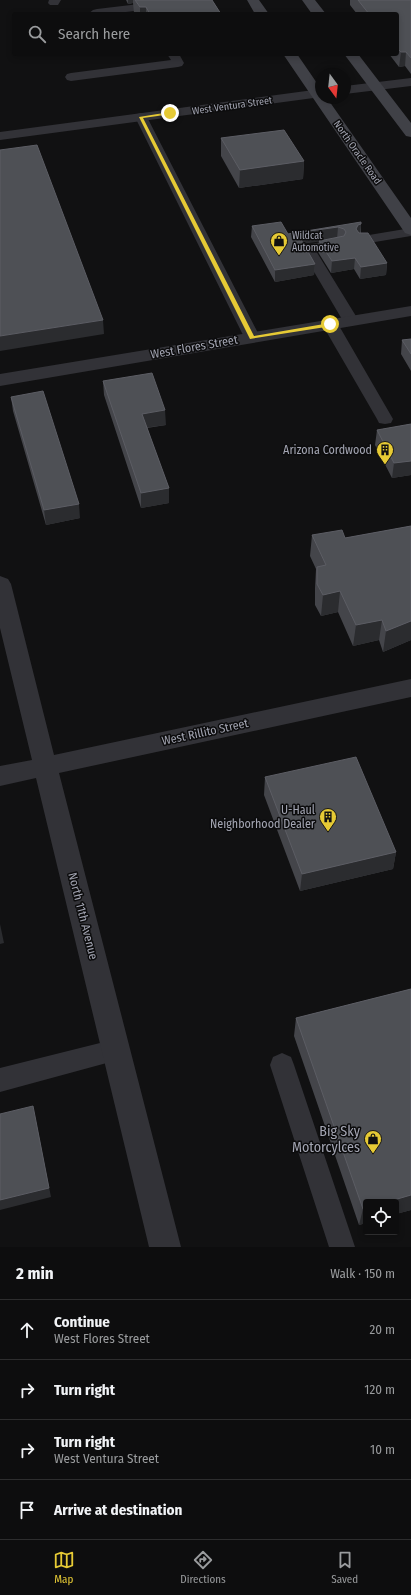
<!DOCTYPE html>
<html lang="en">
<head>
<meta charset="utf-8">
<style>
	:root { --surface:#0d0d0e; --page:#161617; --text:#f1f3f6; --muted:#9a9c9e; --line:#2d2d2e; --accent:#e6ca35 }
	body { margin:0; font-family:"Fira Sans Condensed",sans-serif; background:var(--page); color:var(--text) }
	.controls { position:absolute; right:12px; bottom:12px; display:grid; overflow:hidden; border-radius:4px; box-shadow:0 2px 6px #0003 }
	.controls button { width:36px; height:36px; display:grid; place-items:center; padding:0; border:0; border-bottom:1px solid var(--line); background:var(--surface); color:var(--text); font:20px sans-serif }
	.compass { position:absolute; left:315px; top:68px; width:36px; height:36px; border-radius:50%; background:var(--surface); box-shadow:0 2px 6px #0003; rotate:165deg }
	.stop { position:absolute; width:12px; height:12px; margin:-9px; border:3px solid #e6ca35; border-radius:50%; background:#fff }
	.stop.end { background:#e6ca35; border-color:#fff; box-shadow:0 1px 4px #0008 }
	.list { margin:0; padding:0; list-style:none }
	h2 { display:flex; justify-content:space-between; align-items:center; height:52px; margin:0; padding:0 16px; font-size:17px }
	h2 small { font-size:13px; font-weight:400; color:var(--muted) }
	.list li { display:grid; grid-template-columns:26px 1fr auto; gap:12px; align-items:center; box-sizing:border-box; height:60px; padding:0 16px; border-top:1px solid var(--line) }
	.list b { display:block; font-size:15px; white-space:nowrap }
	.list p { margin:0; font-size:13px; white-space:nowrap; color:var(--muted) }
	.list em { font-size:13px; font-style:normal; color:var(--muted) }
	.icon { flex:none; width:22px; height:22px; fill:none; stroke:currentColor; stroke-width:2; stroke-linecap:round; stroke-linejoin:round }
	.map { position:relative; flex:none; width:411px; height:1247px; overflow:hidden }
	.search { position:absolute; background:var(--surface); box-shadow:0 2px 6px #0003; left:12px; right:12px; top:12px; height:44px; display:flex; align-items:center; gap:10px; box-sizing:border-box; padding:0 14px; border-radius:4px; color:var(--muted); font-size:15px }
	.sheet { height:292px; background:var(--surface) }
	nav { display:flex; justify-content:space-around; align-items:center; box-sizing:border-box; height:56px; border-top:1px solid var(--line); background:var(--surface); font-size:11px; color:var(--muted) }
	nav a { display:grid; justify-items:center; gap:2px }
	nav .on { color:var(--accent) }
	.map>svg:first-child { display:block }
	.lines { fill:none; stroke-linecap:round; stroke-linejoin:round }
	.lane { fill:#323237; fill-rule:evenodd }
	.street { fill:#323237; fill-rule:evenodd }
	.secondary { fill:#404147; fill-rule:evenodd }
	.wall { fill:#44454a }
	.shaded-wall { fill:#2b2c2f }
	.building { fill:#4e5055; stroke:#5c5d64 }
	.route { fill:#e6ca35 }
	.labels { text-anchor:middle; stroke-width:3; stroke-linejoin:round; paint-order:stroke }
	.far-street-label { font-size:10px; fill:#a3a5b2; stroke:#0c0c0d }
	.far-poi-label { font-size:10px; fill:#a3a5b2; stroke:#0c0c0d; text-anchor:start }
	.street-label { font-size:12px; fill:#a3a5b2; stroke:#0c0c0d }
	.poi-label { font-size:12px; fill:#a3a5b2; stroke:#0c0c0d; text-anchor:end }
	.near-poi-label { font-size:14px; fill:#a3a5b2; stroke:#0c0c0d; text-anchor:end }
</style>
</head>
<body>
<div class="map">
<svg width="411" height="1247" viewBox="0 0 411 1247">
	<rect width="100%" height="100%" fill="#111112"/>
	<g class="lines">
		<path class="lane" d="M49,0H61L58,5H50L48,3Z
			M173,0H209L203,3L109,14H88L93,10L97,9Z
			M167,54H179L184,63L182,66L178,67L71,81L67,80L65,77L67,74L71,73L171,60Z
			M141,113L145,114L147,117L260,337L257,340L252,342L247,340L244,337L135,117L137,114Z
			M411,228V236L363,244L358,243L356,240L358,237L363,236Z
			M337,240L342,241L344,244L342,247L316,251L359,321L356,324L351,326L346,324L343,321L300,248L302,245Z
			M330,319L335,321L338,324L393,419L391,423L385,424L379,423L377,419L322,324L325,321Z
			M116,1039L125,1042L128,1050L125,1058L0,1092V1068Z
			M282,1053L291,1057L294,1065L355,1247H329L270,1065L273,1057Z"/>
		<path class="street" d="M411,78V86L345,94V86Z
			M321,89V97L0,140V132Z
			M411,306V316L0,386V374Z
			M0,576L8,579L11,584L54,755L411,679V697L59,773L181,1247H149L36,778L0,786V766L32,760L0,628Z"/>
		<path class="secondary" d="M247,0H259L269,14H255Z
			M302,0H315L326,14H312Z
			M283,54H297L321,89V98H327L411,218V235L405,233Z
			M344,54H358L411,123V137L406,136Z"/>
	</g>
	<path class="wall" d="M126,0H212L221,14H134V13L133,3L128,4Z
		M350,0H411V74L405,66L399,67L389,54H397V14H357L350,5Z
		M221,138L304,161L303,179L239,188L221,156Z
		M361,224V233L387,263L386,275L360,279L354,269L331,273L318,252L319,241L304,243L315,264L314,275L275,282L251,237L252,226L288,234Z
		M411,339V371L401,354L402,340Z
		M103,381L166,425L147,428L169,488V503L141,508L104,395Z
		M11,397L80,518L46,525L13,411Z
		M411,424V475L392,478L375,445L377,430Z
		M411,526V640L383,652L379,640L353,646L338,612L321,616L315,605V588L316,569L310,556L312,535L345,538Z
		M265,777L396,852L393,869L300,891L264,795Z
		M411,989V1210L396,1214V1202H366V1223L359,1225L294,1036L296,1018Z"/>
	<path class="shaded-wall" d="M128,0H133V3L128,4Z
		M140,7H146V14H140Z
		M401,52H406L405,66L399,67Z
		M304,161L303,179L239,188L240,170Z
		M361,224L360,235L356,229L358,225Z
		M338,227L337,239L302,244L299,236L302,232Z
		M355,258L354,269L331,273L332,261Z
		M387,263L386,275L360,279L361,267Z
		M315,264L314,275L275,282V270Z
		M103,320L104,334L0,351V336Z
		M165,410L166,425L143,428L142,414Z
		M411,461V475L392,478L394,463Z
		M169,488V503L141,508V493Z
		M79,504L80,518L46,525L44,510Z
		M340,591L338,612L321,616L323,595Z
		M382,620L379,640L353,646L356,625Z
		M411,621V640L383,652L386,631Z
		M396,852L393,869L300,891L302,874Z
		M0,924L4,943L0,944Z
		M35,1116L51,1197L0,1210V1200Z
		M411,1195V1210L396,1214V1202H387Z
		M366,1208V1223L359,1225L363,1209Z"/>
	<path class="building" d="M135,0H212L221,14H150L146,7H140Z
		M358,0H411V58L406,52H401L397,48V14H369Z
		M284,130L304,161L240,170L221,138Z
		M37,145L103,320L0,336V150Z
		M281,222L288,234L361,222V224L358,225L356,229L359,233H368L387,263L361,267L355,258L332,261L319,241L344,236L346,232L344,229L338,227L302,232L299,236L315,264L275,270L252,226Z
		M411,339V354L402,340Z
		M152,373L165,410L142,414L169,488L141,493L103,381Z
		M43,391L79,504L44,510L11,397Z
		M411,424V461L394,463L377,430Z
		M411,526V621L386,631L382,620L356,625L340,591L323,595L317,584V567L326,565L312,535L342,530L345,538Z
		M356,757L396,852L302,874L265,777Z
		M411,989V1195L387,1202H366V1208L363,1209L296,1018Z
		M33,1106L49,1188L0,1200V1114Z"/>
	<path class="route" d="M170,112L172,114L143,118L254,336L330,323L333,324L332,326L250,339L139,117Z"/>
	<defs>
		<symbol id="shop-pin" viewBox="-11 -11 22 30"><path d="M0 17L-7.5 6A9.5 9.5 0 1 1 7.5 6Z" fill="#e6ca35" stroke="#0c0c0d"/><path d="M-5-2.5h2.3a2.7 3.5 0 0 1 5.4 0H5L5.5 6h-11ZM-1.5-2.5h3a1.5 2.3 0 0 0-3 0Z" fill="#111"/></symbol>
		<symbol id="building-pin" viewBox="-11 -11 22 30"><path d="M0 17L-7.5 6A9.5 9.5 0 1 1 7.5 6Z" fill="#e6ca35" stroke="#0c0c0d"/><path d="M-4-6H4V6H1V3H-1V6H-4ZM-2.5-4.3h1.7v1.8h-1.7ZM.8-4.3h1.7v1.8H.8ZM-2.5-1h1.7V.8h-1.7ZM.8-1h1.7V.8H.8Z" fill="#111"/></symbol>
	</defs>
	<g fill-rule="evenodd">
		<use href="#shop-pin" x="269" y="231" width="20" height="27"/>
		<use href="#building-pin" x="375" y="440" width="20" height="27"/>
		<use href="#building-pin" x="318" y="807" width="20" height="27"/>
		<use href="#shop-pin" x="363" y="1129" width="20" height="27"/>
	</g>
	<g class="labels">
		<g class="far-street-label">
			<text transform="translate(232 105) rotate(-8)" y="4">West Ventura Street</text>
			<text transform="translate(358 152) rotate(55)" y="4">North Oracle Road</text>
		</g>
		<g class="far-poi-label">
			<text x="292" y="239">Wildcat<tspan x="292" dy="12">Automotive</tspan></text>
		</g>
		<g class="street-label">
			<text transform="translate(194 347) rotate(-10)" y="4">West Flores Street</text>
			<text transform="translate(205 732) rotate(-12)" y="4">West Rillito Street</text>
			<text transform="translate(83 916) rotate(76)" y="4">North 11th Avenue</text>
		</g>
		<g class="poi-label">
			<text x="372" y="454">Arizona Cordwood</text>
			<text x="315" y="814">U-Haul<tspan x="315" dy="14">Neighborhood Dealer</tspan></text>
		</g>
		<g class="near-poi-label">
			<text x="360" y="1136">Big Sky<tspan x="360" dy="16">Motorcylces</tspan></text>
		</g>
	</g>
</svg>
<div class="controls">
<button><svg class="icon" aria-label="locate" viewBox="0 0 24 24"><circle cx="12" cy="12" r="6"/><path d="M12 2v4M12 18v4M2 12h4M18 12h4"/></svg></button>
</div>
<svg class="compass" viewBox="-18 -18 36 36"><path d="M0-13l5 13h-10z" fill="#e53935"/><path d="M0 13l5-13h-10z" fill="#9a9c9e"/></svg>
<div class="stop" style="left:330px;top:324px"></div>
<div class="stop end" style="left:170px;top:113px"></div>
<div class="search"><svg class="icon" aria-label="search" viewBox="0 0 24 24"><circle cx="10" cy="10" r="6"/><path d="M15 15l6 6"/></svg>Search here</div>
</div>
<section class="sheet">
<h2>2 min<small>Walk · 150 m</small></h2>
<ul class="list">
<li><svg class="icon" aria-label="ahead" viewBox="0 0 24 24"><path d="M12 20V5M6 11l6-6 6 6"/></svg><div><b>Continue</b><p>West Flores Street</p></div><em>20 m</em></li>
<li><svg class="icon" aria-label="right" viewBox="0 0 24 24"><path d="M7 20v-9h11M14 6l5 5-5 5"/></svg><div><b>Turn right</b></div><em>120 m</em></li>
<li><svg class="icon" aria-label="right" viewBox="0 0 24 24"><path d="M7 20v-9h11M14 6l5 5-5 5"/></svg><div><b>Turn right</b><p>West Ventura Street</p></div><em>10 m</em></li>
<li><svg class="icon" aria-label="arrive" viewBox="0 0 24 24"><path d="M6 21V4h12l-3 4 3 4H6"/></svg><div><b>Arrive at destination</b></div></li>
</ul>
</section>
<nav>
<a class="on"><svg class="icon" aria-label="map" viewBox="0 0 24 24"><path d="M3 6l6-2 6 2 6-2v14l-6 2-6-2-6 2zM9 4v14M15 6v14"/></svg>Map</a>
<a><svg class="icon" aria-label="directions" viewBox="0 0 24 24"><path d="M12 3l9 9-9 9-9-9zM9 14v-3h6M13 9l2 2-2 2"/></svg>Directions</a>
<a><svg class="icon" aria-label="saved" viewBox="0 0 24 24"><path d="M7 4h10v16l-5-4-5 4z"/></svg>Saved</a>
</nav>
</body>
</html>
